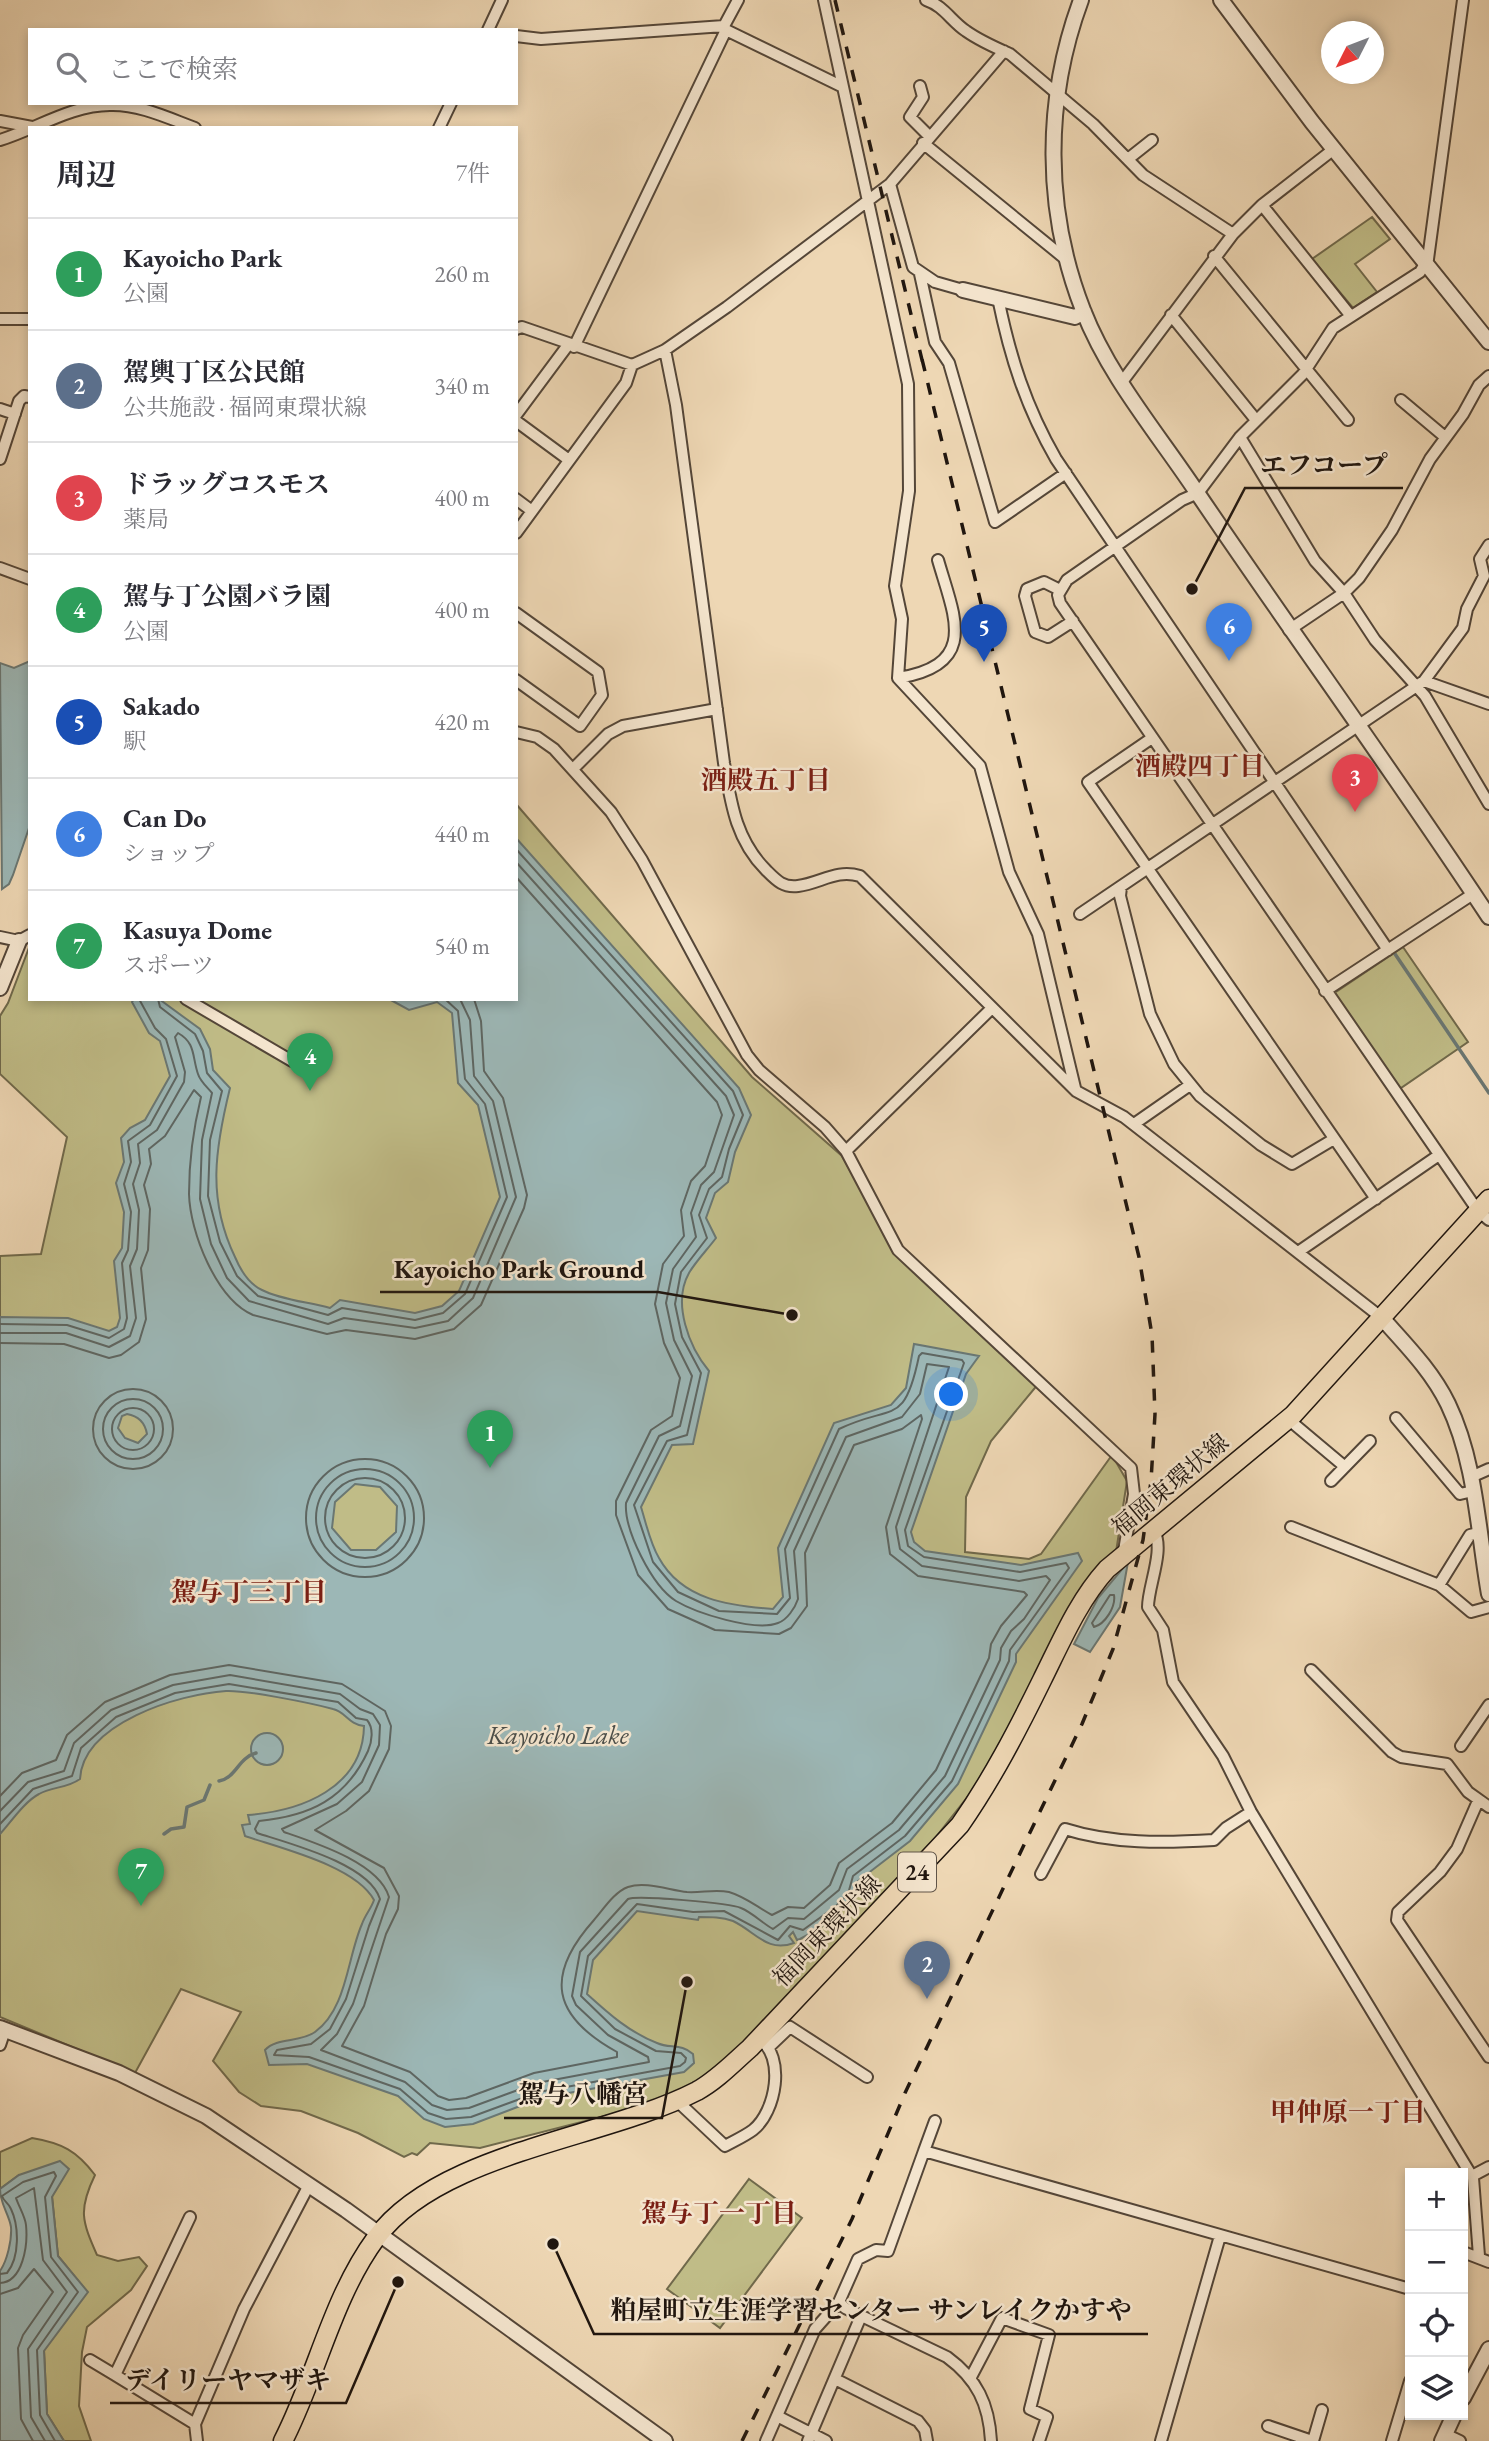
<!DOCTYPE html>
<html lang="ja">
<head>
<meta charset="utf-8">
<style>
	:root { --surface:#fff; --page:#f2f2f3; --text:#2b2b33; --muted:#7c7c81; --line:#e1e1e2; --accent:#8f2418 }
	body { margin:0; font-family:"EB Garamond","Noto Serif JP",serif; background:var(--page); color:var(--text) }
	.controls { position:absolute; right:21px; bottom:21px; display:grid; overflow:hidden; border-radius:0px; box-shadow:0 4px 10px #0003 }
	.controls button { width:63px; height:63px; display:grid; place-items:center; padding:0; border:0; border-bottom:2px solid var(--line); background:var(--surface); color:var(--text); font:35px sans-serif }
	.compass { position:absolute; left:1321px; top:21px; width:63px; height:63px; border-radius:50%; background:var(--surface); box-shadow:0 4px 10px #0003; rotate:228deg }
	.you { position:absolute; left:952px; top:1395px; width:24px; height:24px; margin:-18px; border:5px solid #fff; border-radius:50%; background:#1a73e8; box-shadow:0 0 0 10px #1a73e833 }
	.badge { display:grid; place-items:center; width:46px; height:46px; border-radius:50%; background:var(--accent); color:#fff; font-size:23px; font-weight:700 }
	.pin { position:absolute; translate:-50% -58px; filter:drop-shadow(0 2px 4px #0008) }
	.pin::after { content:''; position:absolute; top:37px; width:24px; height:21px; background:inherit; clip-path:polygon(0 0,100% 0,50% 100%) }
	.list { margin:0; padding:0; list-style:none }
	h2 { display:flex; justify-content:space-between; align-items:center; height:91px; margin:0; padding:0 28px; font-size:30px }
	h2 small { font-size:23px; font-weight:400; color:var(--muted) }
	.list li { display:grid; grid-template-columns:46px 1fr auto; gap:21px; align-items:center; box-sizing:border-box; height:112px; padding:0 28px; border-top:2px solid var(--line) }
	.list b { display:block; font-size:26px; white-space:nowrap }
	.list p { margin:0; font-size:23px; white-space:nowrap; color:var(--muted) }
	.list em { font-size:23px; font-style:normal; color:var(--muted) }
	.icon { flex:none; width:38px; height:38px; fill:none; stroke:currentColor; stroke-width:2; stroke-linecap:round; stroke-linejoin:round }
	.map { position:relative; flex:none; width:1489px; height:2441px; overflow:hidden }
	.search { position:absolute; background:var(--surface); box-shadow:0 4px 10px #0003; left:28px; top:28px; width:490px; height:77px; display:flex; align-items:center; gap:18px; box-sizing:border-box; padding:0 24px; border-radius:0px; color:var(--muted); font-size:26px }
	.panel { position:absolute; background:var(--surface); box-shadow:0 4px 10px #0003; left:28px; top:126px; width:490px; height:875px; border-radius:0px }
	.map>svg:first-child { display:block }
	.green { fill:#c0bc87; stroke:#70694b; stroke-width:2 }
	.water { fill:#9cb7b6; stroke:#6a7773; stroke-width:2; fill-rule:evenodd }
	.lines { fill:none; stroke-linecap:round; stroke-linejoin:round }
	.shore { stroke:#5e6662; stroke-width:2 }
	.stream { stroke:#6a7773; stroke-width:3.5 }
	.minor-casing { stroke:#544638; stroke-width:14 }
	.tertiary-casing { stroke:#544638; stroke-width:18 }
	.primary-casing { stroke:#20160f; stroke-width:21 }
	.minor { stroke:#f4e5ce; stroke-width:10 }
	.tertiary { stroke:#f4e5ce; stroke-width:14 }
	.primary { stroke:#eed7b4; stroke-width:18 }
	.rail { stroke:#20160f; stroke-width:3.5; stroke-dasharray:12 12; stroke-linecap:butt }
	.labels { text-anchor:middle; stroke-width:5; stroke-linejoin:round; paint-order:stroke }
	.shield { fill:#f4e5ce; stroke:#605448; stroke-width:2 }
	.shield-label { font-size:23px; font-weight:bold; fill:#20160f }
	.street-label { font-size:24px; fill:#20160f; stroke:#f4e5ce }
	.neighbourhood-label { font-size:26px; font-weight:bold; fill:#7a1f14; stroke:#f4e5ce }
	.water-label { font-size:26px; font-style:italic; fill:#4b4e49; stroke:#f4e5ce }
	.leader { fill:none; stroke:#20160f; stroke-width:2.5 }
	.callout-dot { fill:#20160f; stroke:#f4e5ce; stroke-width:2.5 }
	.callout-label { font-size:26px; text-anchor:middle; font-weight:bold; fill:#20160f; stroke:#f4e5ce; stroke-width:5; stroke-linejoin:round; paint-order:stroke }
</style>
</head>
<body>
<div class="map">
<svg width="1489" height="2441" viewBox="0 0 1489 2441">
	<rect width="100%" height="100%" fill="#eed7b4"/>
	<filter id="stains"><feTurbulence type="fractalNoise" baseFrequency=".00286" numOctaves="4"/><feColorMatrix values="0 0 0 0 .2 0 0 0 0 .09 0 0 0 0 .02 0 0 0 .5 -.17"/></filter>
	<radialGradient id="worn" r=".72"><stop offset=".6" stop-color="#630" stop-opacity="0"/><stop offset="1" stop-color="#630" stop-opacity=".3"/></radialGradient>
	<path class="green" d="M1372,217L1390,239L1355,264L1377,292L1353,308L1312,259Z
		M516,804L752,1077L842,1156L895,1251L1039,1383L991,1441L966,1497L965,1552L1029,1559L1041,1554L1112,1455L1127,1481L1116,1552L1066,1616L984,1776L913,1866L749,2042L696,2083L648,2105L480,2148L430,2143L417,2155L412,2153L404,2157L358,2133L301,2111L261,2106L239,2092L213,2061L241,2012L181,1989L135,2073L0,2017V1256L41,1254L67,1137L0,1074V1016L8,1003L30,945V999H516Z
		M1403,947L1468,1042L1398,1090L1333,994Z
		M32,2138C62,2143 77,2151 95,2175C78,2210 82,2221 97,2255L118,2261L139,2257L147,2266L131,2290L87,2327L82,2352L79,2406L91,2441H64L47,2414L44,2350L87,2292L58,2256L52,2196L19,2175L0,2189V2152Z
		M749,2179L802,2218L720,2328L667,2289Z"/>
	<path class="water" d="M30,661V825L13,875L9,884L2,889L0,663L14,668Z
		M516,838L739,1088L751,1115L735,1152L728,1182L715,1193L706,1218L716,1238C707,1250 696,1261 689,1273C672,1303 689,1347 709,1371L693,1444L672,1445L641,1507C646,1523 650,1543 659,1558C682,1600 730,1606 773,1609L783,1597L778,1548L834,1423L891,1405L906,1388L914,1344L979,1356L966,1374L911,1532L914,1542L925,1551L1021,1565L1078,1553L1082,1561L1016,1654V1662L958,1784L910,1841L858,1881C851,1910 825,1926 800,1939L797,1940L793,1932L789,1936L794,1943C767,1953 756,1932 733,1921C722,1917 711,1917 699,1917L698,1920L637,1911L593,1960L587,1994C609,2014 629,2032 657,2043C670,2049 681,2043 693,2054L694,2063L684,2072L541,2098L473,2124L445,2127L424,2119L398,2096L307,2064L269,2065L265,2050C277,2037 300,2043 315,2032C347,2009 347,1958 362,1924C365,1915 371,1909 374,1900C356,1866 280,1848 245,1836L242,1825L250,1824L248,1815C301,1811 363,1788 364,1726C348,1724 346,1712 333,1709C311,1703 246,1690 226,1691C179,1694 83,1723 80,1779C66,1789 53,1786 39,1794C24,1802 11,1822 0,1834V1317L68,1318L109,1331L117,1327L120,1318L114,1261L122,1248L124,1212L116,1183L124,1162L121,1138L130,1128L145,1120L170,1076L160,1041L149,1033L132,1002L134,999H159L200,1029L210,1049L213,1070L230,1088C215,1149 207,1199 235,1257C240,1269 249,1284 262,1290C281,1300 309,1302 330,1308L340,1300L415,1313L442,1306L459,1291L500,1197L478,1105L458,1083L452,1013L437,1002L409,1010L389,999H516ZM127,1414C139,1416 145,1423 147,1434L138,1443L125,1438L118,1428L122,1416ZM355,1484L380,1487L397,1506L396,1532L376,1550H351L332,1528L335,1502Z
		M1128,1562L1120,1607L1090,1652L1074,1644L1098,1598Z
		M251 1749a16 16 0 1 1 32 0a16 16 0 1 1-32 0Z
		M60,2161L69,2169L52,2197L58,2256L88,2292L44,2351L47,2414L64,2441H0V2271C7,2261 12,2240 11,2227C9,2214 0,2204 0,2189L19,2175Z"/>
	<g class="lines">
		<path class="shore" d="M158,999L160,1007L195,1034L203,1051L207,1073L222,1091L210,1140L208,1196L220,1242L237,1276L258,1296L328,1315L342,1308L415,1320L443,1313L465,1294L507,1197L485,1104L465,1079L458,1011L445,999
			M0,1324L67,1325L109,1338L124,1329L127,1318L122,1263L128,1250L131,1212L124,1184L131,1162L128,1141L150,1125L177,1076L166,1039L155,1028L139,999
			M0,1333H66L109,1347L130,1336L136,1318L130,1266L137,1249L139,1210L133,1184L140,1163L138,1144L157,1130L184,1082L185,1072L175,1037L178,1033C196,1043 192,1057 198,1074C200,1081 207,1087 212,1093L202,1140L200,1199L211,1244L227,1278L249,1301L328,1324L344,1318L415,1328L448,1321L473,1298L516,1197L493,1101L474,1076L470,1020L460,999
			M0,1343L64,1344L109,1358L121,1355L139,1342L146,1319L141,1268L148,1250L150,1209L144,1185L151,1164L149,1149L165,1136L194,1090L201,1097C193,1130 189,1160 189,1194C190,1232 216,1299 253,1315L327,1334L346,1330L415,1339L454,1329L481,1305L524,1208L527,1195L503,1098L484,1071L481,1021L474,999
			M93 1429a40 40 0 1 1 80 0a40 40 0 1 1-80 0Z
			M103 1429a30 30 0 1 1 60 0a30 30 0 1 1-60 0Z
			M112 1429a21 21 0 1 1 42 0a21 21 0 1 1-42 0Z
			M306 1518a59 59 0 1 1 118 0a59 59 0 1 1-118 0Z
			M316 1518a49 49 0 1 1 98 0a49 49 0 1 1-98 0Z
			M325 1518a40 40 0 1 1 80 0a40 40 0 1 1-80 0Z
			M1114,1595C1116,1607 1105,1624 1094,1627L1092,1623L1110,1595Z
			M0,1796L22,1773L56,1760L67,1735L105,1702L170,1675L229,1665L342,1684L385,1711L391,1726L389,1749L369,1791L346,1811L315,1830L384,1868L399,1896L398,1909L386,1934L364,2006L342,2046L410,2072L438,2096L449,2100L466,2098L534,2073L617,2057V2052C552,2016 544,1976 594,1920C603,1910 614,1892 628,1887C645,1881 669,1890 687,1892C701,1893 715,1889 729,1892C746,1897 757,1907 772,1915L788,1907L804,1908L830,1885L839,1863L892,1823L936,1770L989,1658L991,1644L1001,1626L1027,1595L1024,1592L918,1576L890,1554L886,1527L922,1419L921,1415L902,1429L854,1445L805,1553L807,1606L791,1628L779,1634L715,1630L668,1609L638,1575L616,1515V1501L651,1430L672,1416L680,1378L664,1343L655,1304L663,1264L684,1236L681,1210L691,1181L705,1166L722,1115L717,1102L516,877
			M0,1811L28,1782L64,1771L74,1743L111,1710L173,1685L230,1675L340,1694L360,1709L373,1714L380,1725L379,1745L362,1782L337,1804L282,1829L284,1832C316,1843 379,1863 389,1897L353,2004L337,2034L321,2050L405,2082L432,2105L447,2110L469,2108L537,2083L649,2062L648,2057L608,2035L576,2005L572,1996L580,1952L628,1899C637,1895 730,1903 741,1908C753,1913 762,1923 773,1929L788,1918L804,1919L839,1890L847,1869L899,1830L945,1776L1000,1660L1001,1648L1011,1631L1024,1619L1050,1580L1046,1576L1019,1581L922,1566L900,1549L896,1527L949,1367L927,1364L920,1394L902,1417L846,1437L794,1551L798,1599C795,1608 787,1620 778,1623C755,1632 696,1613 676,1601C652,1586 624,1530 626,1503L659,1436L680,1426L692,1376L674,1340L666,1303L673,1269L696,1237L691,1213L701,1185L714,1172L734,1115L726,1096L516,862
			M0,1824L33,1789L72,1776L81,1748L116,1717L175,1693L229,1684L338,1702L356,1718L367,1720C374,1728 372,1742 368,1751C346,1799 310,1816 259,1821L255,1829L257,1833C291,1844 369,1864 380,1899L369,1926L346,1999L330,2029L311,2044L277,2050L274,2055L309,2057L400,2089L428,2113L446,2119L471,2117L539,2092L680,2066L685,2062L686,2058L681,2053L656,2051L615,2029L581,1996L588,1956L637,1904L693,1912L724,1911L778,1940L790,1926L803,1930L835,1907L848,1894L853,1876L905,1836L952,1781L1009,1661L1010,1650L1069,1568L1066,1563L1020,1572L924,1557L908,1546L905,1530L964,1363L962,1360L922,1353L919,1356C904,1428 893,1403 839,1429L785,1549L790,1598L777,1614L719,1611L678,1592L653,1562L634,1505L667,1441L687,1435L701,1373L682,1337L675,1304L681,1272L707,1238L699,1215L709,1189L722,1177L729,1149L743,1115L733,1091L516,849
			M0,2274L7,2273C20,2257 19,2226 11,2209C8,2202 4,2202 2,2196L23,2182L54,2172L56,2176L45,2197L51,2257L78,2292L37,2350L40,2415L55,2441
			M0,2283C23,2282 28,2245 26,2225C25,2216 19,2207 16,2198L34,2188L43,2260L67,2292L28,2349L31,2417L45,2441
			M0,2294L18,2288L34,2269L53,2292L23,2335L18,2348L21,2419L33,2441"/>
		<path class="stream" d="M1393,951L1489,1093
			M219,1781C236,1778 238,1758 256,1753
			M164,1834L171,1829L184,1827L187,1807L204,1800L210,1785"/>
		<defs>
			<path id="minor" d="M824,0L908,384L909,491L895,586L902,619L898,678L980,766L1009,872L1038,934L1075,1088
				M926,0C944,6 951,21 966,31C980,41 994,47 1010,54L1093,124L1143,175L1233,234L1262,205L1350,315
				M1463,0L1428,259L1420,272L1333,328L1303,374L1240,437L1198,493L1182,500L1067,580L1058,595L1060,603L1478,1211L1489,1220
				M488,30L502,0
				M726,30L843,87
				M516,36L541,39L724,26
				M920,86L923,97L910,117L929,136
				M0,121L32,127
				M439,128L451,103
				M0,140C36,129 71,105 110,105C139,104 168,118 195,128
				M923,143L1068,261
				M1128,159L1152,140
				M890,184L913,267L935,282L963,290
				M1262,205L1334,149
				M1214,256L1348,420
				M920,274L935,342L949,363L995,522L1066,473
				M998,298C1010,357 1026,407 1056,459L1388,950
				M1171,315L1256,420
				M0,319H30
				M516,329L522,327L632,365L665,350L727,307L890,184L1004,51
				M574,347L726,30L724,26L738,0
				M665,350L676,405L724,763C731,804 736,840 766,870C776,880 783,888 798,886C821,883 836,869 860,876L1076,1091L1124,1117L1382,1318
				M1122,382L1233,234
				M1401,400L1445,437
				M0,409L15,414
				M516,415L568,345
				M516,421L569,460
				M1240,437L1315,561L1344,593L1375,640L1425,696L1489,804
				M0,459L19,401L24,396L30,397
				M516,499L532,511
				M516,533L626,383L632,365
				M0,568L30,579
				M1060,590L1044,582L1027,589L1025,596L1035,632L1048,637L1073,621
				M516,613L598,672L602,695L580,726L516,680
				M1289,630L1344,593L1359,578L1392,530L1430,459L1463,414L1479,385L1489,376
				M898,678C980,665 954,616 938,560
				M1424,681L1463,628L1467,609L1484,576L1480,559L1489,545
				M516,732L537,737L554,749L611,812L642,860L747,1055L759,1070L825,1127L846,1151L898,1250L1131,1468L1134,1494L1123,1556
				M1152,738L1088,782L1376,1199
				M574,768L608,734L623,726L717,709
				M1121,887L1120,896L1150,1014L1174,1064L1200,1096L1261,1145L1292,1164L1334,1139
				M1080,914L1424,681L1489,704
				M0,937L19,941L30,935
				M1325,991L1473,894
				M186,999L292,1061
				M1134,1124L1190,1085
				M846,1151L992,1008
				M1298,1252L1439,1155
				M1396,1418L1460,1494L1473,1491
				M1288,1419L1344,1466
				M1471,1477L1489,1469
				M1331,1481L1370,1441
				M1291,1527L1439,1585L1471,1612L1489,1607
				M1154,1531C1165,1550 1148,1586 1148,1607L1163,1630L1173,1682L1223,1756L1251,1812L1473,2178L1479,2256
				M1439,1585L1470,1535L1479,1533
				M1311,1670L1392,1752L1401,1757L1447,1764L1468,1792L1489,1807
				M1461,1746L1489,1705
				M1478,1801L1457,1849L1440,1872L1398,1912L1397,1920L1489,2057
				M1041,1874L1065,1829C1112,1844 1164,1843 1214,1840L1226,1828L1251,1812
				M0,2045L5,2030
				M770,2046L790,2027L867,2077
				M675,2099L725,2146C734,2141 745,2136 753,2130C776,2112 786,2056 759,2039
				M924,2151L935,2121
				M1472,2176L1489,2167
				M190,2217L115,2375L195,2424
				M1463,2252L1489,2262
				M839,2302L845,2308L947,2357C977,2379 989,2404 991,2441
				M90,2360L115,2375
				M971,2377L1002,2318L1049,2335L1030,2409L1047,2417L1039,2441
				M835,2379L918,2421L925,2430L927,2441
				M777,2416L826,2441
				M1268,2426L1312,2441
				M1445,2434L1460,2441
				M197,2441L195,2424L244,2309L309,2185
				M766,2441L815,2329L839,2302L858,2259L876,2250L888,2251L924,2151L1410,2289
				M808,2441L861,2316
				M1161,2441L1220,2236
				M1313,2441L1322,2410
				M1392,2441L1410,2381"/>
			<path id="tertiary" d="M1081,0C1044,100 1044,210 1083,310C1109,377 1159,435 1198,494C1294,636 1395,774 1489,917
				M1221,0L1312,122L1489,342
				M963,290L1075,317L1084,312
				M0,988L19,941
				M1382,1318C1406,1345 1432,1371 1448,1404C1476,1462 1478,1532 1489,1594
				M0,2028L119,2073L206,2116L346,2210L665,2441
				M1463,2398L1489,2349
				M1442,2441L1454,2415"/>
			<path id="primary" d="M283,2441C317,2375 332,2298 376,2238C439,2152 604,2139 697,2091C717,2080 733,2063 750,2048L960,1825C992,1779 1017,1731 1042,1680C1061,1642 1078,1601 1107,1569L1293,1415L1489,1199"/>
		</defs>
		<use href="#minor" class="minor-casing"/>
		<use href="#tertiary" class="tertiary-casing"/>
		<use href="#primary" class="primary-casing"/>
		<use href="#minor" class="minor"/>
		<use href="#tertiary" class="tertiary"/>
		<use href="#primary" class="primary"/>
		<path class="rail" d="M835,0L923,364
			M742,2441L852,2219L905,2093L1082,1724L1113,1649L1143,1540L1151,1481L1155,1414L1152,1335L1139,1257L921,355"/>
	</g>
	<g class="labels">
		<rect class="shield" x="898" y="1852.5" width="38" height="39" rx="5"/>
		<g class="shield-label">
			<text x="917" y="1880">24</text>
		</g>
		<g class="street-label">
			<text transform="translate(1170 1485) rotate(-40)" y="8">福岡東環状線</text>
			<text transform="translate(827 1931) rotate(-46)" y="8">福岡東環状線</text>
		</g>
		<g class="neighbourhood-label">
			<text x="1200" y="775">酒殿四丁目</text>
			<text x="766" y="789">酒殿五丁目</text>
			<text x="249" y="1601">駕与丁三丁目</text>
			<text x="1348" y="2121">甲仲原一丁目</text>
			<text x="719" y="2222">駕与丁一丁目</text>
		</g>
		<g class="water-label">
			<text x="558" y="1744">Kayoicho Lake</text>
		</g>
	</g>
	<path class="leader" d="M1192 589L1245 488H1403M792 1315L658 1292H380M687 1982L662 2118H504M553 2244L594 2334H1148M398 2282L346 2403H110"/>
	<g class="callout-dot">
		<circle cx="1192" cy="589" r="7"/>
		<circle cx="792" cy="1315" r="7"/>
		<circle cx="687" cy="1982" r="7"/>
		<circle cx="553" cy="2244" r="7"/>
		<circle cx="398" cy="2282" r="7"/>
	</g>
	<g class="callout-label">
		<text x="1324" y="474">エフコープ</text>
		<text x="519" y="1278">Kayoicho Park Ground</text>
		<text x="583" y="2103">駕与八幡宮</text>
		<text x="871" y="2319">粕屋町立生涯学習センター サンレイクかすや</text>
		<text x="228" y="2389">デイリーヤマザキ</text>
	</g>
	<rect width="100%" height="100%" filter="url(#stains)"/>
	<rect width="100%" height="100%" fill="url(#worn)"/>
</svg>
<div class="controls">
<button>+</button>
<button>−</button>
<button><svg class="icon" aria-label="locate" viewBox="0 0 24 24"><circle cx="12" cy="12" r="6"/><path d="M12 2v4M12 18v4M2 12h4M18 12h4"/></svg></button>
<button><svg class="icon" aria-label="layers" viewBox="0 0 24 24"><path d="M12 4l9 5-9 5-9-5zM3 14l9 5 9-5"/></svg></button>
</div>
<svg class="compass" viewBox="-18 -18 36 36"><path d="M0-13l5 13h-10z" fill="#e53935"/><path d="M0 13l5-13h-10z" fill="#7c7c81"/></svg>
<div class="you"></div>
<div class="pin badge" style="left:490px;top:1468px;background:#2e9e5b">1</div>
<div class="pin badge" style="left:927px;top:1999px;background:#5c6f8a">2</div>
<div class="pin badge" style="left:1355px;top:812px;background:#e0444e">3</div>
<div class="pin badge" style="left:310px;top:1091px;background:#2e9e5b">4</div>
<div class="pin badge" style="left:984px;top:662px;background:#1a4fb4">5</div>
<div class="pin badge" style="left:1229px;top:661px;background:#3f7fe0">6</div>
<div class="pin badge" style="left:141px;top:1906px;background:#2e9e5b">7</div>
<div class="search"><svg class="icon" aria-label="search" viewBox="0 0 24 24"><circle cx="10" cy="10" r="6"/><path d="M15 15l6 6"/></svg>ここで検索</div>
<section class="panel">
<h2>周辺<small>7件</small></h2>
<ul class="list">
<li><span class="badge" style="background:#2e9e5b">1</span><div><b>Kayoicho Park</b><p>公園</p></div><em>260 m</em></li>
<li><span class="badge" style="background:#5c6f8a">2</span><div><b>駕輿丁区公民館</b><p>公共施設 · 福岡東環状線</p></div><em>340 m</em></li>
<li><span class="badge" style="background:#e0444e">3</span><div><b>ドラッグコスモス</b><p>薬局</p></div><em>400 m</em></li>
<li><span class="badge" style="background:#2e9e5b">4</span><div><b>駕与丁公園バラ園</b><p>公園</p></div><em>400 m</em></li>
<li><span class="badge" style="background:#1a4fb4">5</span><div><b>Sakado</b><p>駅</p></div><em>420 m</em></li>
<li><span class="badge" style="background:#3f7fe0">6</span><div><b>Can Do</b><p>ショップ</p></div><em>440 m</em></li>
<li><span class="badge" style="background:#2e9e5b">7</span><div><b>Kasuya Dome</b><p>スポーツ</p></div><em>540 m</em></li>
</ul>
</section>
</div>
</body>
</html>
